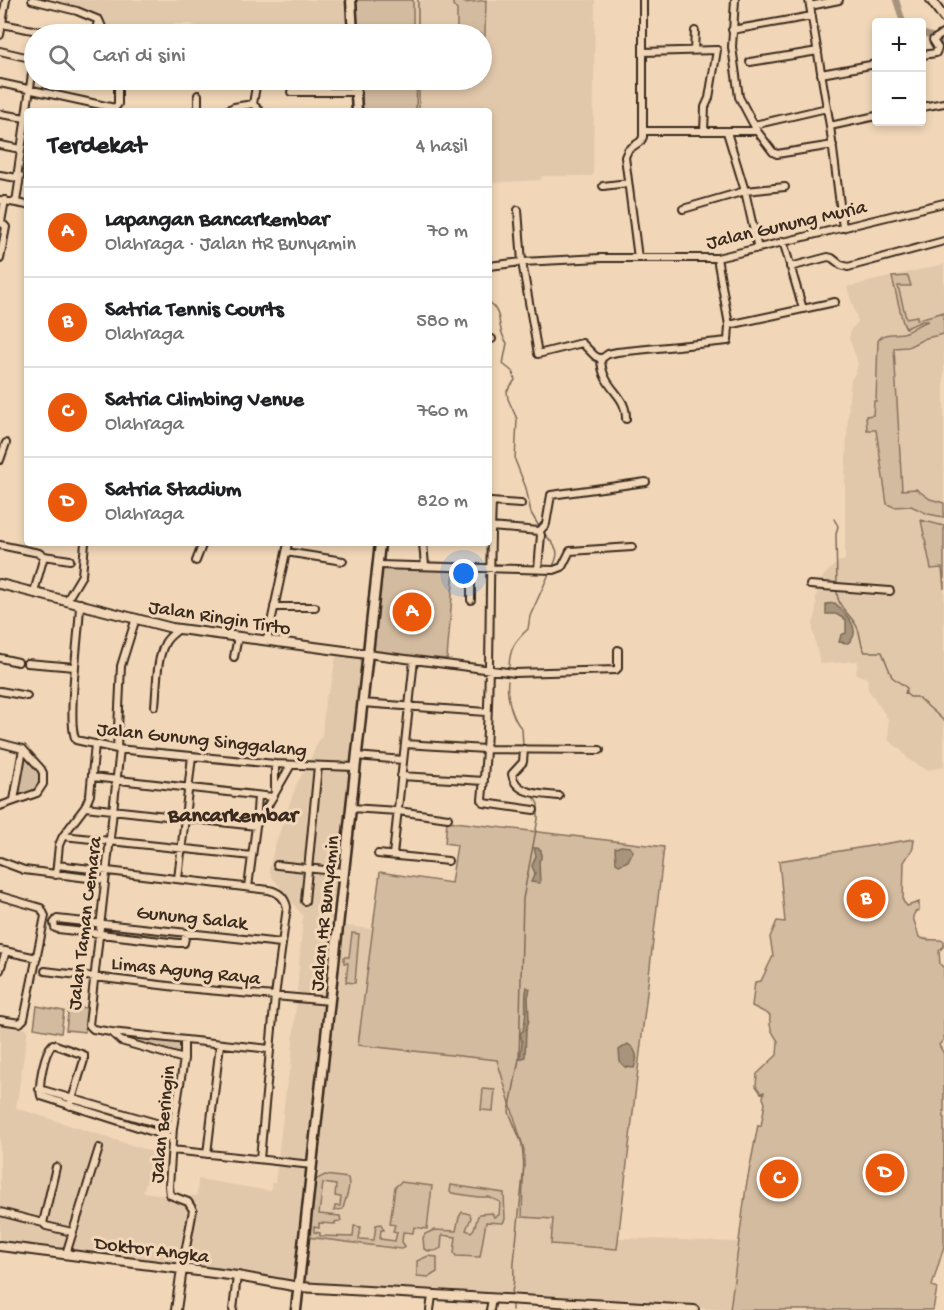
<!DOCTYPE html>
<html lang="id">
<head>
<meta charset="utf-8">
<style>
	:root { --surface:#fff; --page:#f6f6f6; --text:#202124; --muted:#757577; --line:#e0e0e0; --accent:#ea580c }
	body { margin:0; font-family:"Gochi Hand",sans-serif; background:var(--page); color:var(--text) }
	.controls { position:absolute; right:18px; top:18px; display:grid; overflow:hidden; border-radius:6px; box-shadow:0 3px 9px #0003 }
	.controls button { width:54px; height:54px; display:grid; place-items:center; padding:0; border:0; border-bottom:2px solid var(--line); background:var(--surface); color:var(--text); font:30px sans-serif }
	.you { position:absolute; left:464px; top:574px; width:21px; height:21px; margin:-15px; border:4px solid #fff; border-radius:50%; background:#1a73e8; box-shadow:0 0 0 9px #1a73e833 }
	.badge { display:grid; place-items:center; width:39px; height:39px; border-radius:50%; background:var(--accent); color:#fff; font-size:20px; font-weight:700 }
	.pin { position:absolute; translate:-50% -50%; border:3px solid #fff; box-shadow:0 2px 6px #0006 }
	.list { margin:0; padding:0; list-style:none }
	h2 { display:flex; justify-content:space-between; align-items:center; height:78px; margin:0; padding:0 24px; font-size:26px }
	h2 small { font-size:20px; font-weight:400; color:var(--muted) }
	.list li { display:grid; grid-template-columns:39px 1fr auto; gap:18px; align-items:center; box-sizing:border-box; height:90px; padding:0 24px; border-top:2px solid var(--line) }
	.list b { display:block; font-size:22px; white-space:nowrap }
	.list p { margin:0; font-size:20px; white-space:nowrap; color:var(--muted) }
	.list em { font-size:20px; font-style:normal; color:var(--muted) }
	.icon { flex:none; width:33px; height:33px; fill:none; stroke:currentColor; stroke-width:2; stroke-linecap:round; stroke-linejoin:round }
	.map { position:relative; flex:none; width:944px; height:1310px; overflow:hidden }
	.search { position:absolute; background:var(--surface); box-shadow:0 3px 9px #0003; left:24px; top:24px; width:468px; height:66px; display:flex; align-items:center; gap:15px; box-sizing:border-box; padding:0 21px; border-radius:33px; color:var(--muted); font-size:22px }
	.panel { position:absolute; background:var(--surface); box-shadow:0 3px 9px #0003; left:24px; top:108px; width:468px; height:438px; border-radius:6px }
	.map>svg:first-child { display:block }
	.built { fill:#e2c8ab }
	.green { fill:#d3bb9f; stroke:#87725e; stroke-width:1.5 }
	.water { fill:#a8937c; stroke:#7c6956; stroke-width:1.5 }
	.lines { fill:none; stroke-linecap:round; stroke-linejoin:round }
	.stream { stroke:#7c6956; stroke-width:1.5 }
	.canal { stroke:#a8937c; stroke-width:6 }
	.minor-casing { stroke:#3b2a1e; stroke-width:10 }
	.tertiary-casing { stroke:#3b2a1e; stroke-width:12 }
	.secondary-casing { stroke:#3b2a1e; stroke-width:13 }
	.minor { stroke:#f1d7b8; stroke-width:6 }
	.tertiary { stroke:#f1d7b8; stroke-width:8 }
	.secondary { stroke:#f1d7b8; stroke-width:8 }
	.labels { text-anchor:middle; stroke-width:6; stroke-linejoin:round; paint-order:stroke }
	.street-label { font-size:20px; fill:#3b2a1e; stroke:#f1d7b8 }
	.quarter-label { font-size:22px; font-weight:bold; fill:#3b2a1e; stroke:#f1d7b8 }
</style>
</head>
<body>
<div class="map">
<svg width="944" height="1310" viewBox="0 0 944 1310">
	<rect width="100%" height="100%" fill="#f1d7b8"/>
	<filter id="ink" filterUnits="userSpaceOnUse"><feTurbulence type="fractalNoise" baseFrequency=".0167" numOctaves="2"/><feDisplacementMap in="SourceGraphic" scale="12" xChannelSelector="R" yChannelSelector="G"/><feConvolveMatrix kernelMatrix="1 2 1 2 8 2 1 2 1" color-interpolation-filters="sRGB"/></filter>
	<g filter="url(#ink)">
		<path class="built" d="M56,0H351L353,32L198,27L191,24H173L172,34H110L102,16Z
			M356,0H595L593,176H542L541,180L489,183V111H363L360,80H482V34H358Z
			M944,264V767L927,770L909,760L900,749L889,741L888,719L868,689L867,678L856,674L858,661L820,664L813,631V623L816,614V596L823,576L838,562L845,560V476L849,398L851,380L856,372L858,363L849,338L851,329L858,322L847,287Z
			M337,650L367,654L338,925L373,929L358,1045L497,1060L524,1150L522,1217L553,1219L619,1238L739,1242L730,1310L299,1287L0,1246V1025L28,1029L16,1108L156,1153L143,1192L171,1196H197L198,1179L271,1191V1183H275L287,1081L291,1068L303,916L272,877L269,869L274,848L297,783L308,765L319,739L322,737L325,699L331,686Z"/>
		<path class="green" d="M356,0H413V34H358Z
			M453,0H462L465,3L486,0L484,65H482V34H457V10L453,5Z
			M375,80H419V111H363L361,85L375,84Z
			M908,276L911,286H898L906,318L917,316V319H919L944,312V334L926,338L908,347L894,348L902,490L916,489L930,499L944,503V517L928,514L911,506L894,507L887,504L876,430H867L866,416L873,415L874,401H876L878,341C885,330 896,336 906,332C914,328 920,323 929,321H922L906,328L903,323L892,277Z
			M921,520L944,526V589L942,568L931,569Z
			M377,565L454,570L447,659L371,653Z
			M23,757L39,769L42,780L37,790L17,797Z
			M447,821L664,847L617,1249L551,1244L553,1219L522,1217L524,1150L497,1060L358,1045L380,872L451,883L457,845L445,843Z
			M914,839L913,848L904,862L903,901L907,906L919,902V911L915,912L913,917L919,937C928,942 935,938 944,941V946L939,951L940,964L944,968V1039L939,1045L944,1054V1246L932,1286L937,1288L933,1310H730L746,1187L758,1125L761,1126L765,1103L763,1098L764,1092L761,1093L756,1086L757,1074L777,1055L778,1041C771,1031 769,1027 770,1015L752,1006L755,982L761,981L773,956L770,937L777,921L785,922L779,861Z
			M126,928L184,934L182,942L125,935Z
			M352,933L359,934L355,983L346,982L348,963H344V957H349Z
			M37,1006L64,1011L61,1033L34,1028Z
			M69,1006L87,1008L85,1032L66,1030Z
			M115,1035L182,1043V1057L119,1039Z
			M483,1089L495,1090L493,1111L481,1110Z
			M325,1175L348,1178C351,1190 345,1198 343,1209L334,1211L335,1206H340L341,1197L335,1196L336,1185L323,1183L319,1214L340,1216L341,1221L335,1222V1224L319,1223V1228L314,1227V1232L320,1233V1236L353,1237L354,1226L361,1227L359,1239L374,1240L376,1225L381,1224L384,1230H381L380,1239L395,1241L397,1232L393,1231L395,1225L390,1224L395,1187L401,1182L432,1186L427,1229L414,1227L413,1233L403,1232L402,1242L405,1246L401,1249L308,1237L312,1186L317,1179Z
			M451,1185L504,1193L505,1219L503,1223L486,1222L480,1257L456,1256L454,1253L456,1237L442,1235L441,1248C436,1252 429,1252 424,1249L423,1238L425,1234L434,1230L456,1231L459,1217L462,1212L470,1214L471,1218L466,1230L471,1232C477,1228 475,1220 479,1214L492,1213L494,1217L499,1215L500,1202L489,1197H478L452,1193L450,1191Z
			M428,1256L437,1257V1272L429,1277L417,1276V1261Z"/>
		<path class="water" d="M835,603C845,613 864,631 848,643L839,642L841,635L846,633V620L836,614H826V604Z
			M621,846L630,847L633,851L628,861L619,865L616,863L615,848Z
			M537,848L541,850V858L539,861L540,883L531,882L535,873L532,866L536,856L534,848Z
			M527,987L530,989L528,997L529,1020L526,1030L525,1057L520,1059L522,1042L520,1033L523,1031C523,1027 525,1024 525,1020C527,1009 524,999 527,987Z
			M628,1044C637,1050 638,1059 634,1068L625,1067L620,1062L619,1050Z"/>
		<g class="lines">
			<path class="stream" d="M418,34V0
				M416,111L417,80
				M489,302C505,316 495,327 507,343L503,364L513,372L515,380L507,391L508,399L517,419L515,460L526,488L531,513L540,528
				M834,519L838,526L836,534L837,585
				M543,532C554,546 562,549 553,566
				M837,590C836,608 851,613 858,629C861,637 860,644 865,652H882L892,677L907,688L905,693L910,697H917C926,705 935,712 944,721
				M509,666C510,648 515,641 528,629L530,616L549,574
				M508,681C506,695 512,719 522,729L523,746
				M511,1295C516,1281 513,1275 514,1262L524,1166L522,1144L509,1112L519,1059L523,899L538,819V804L533,795
				M512,1303V1310"/>
			<path class="canal" d="M896,0L903,22
				M922,33L935,37L944,48"/>
			<defs>
				<path id="minor" d="M32,0L77,11L99,20L105,34
					M735,0L732,47L739,97L757,131L773,152L777,154L833,145
					M809,0L830,126L843,228
					M810,6L839,0
					M2,24L53,34
					M732,30L812,16
					M95,34L98,21
					M0,35L6,0
					M694,50L695,31
					M0,51L34,59
					M643,52L717,50L709,98L705,107L704,131
					M922,55L936,53L938,48L933,40L944,33
					M750,62L818,51
					M821,74L876,64
					M0,83L115,108L118,104V80
					M291,92H356
					M198,95V111
					M253,104L257,80
					M922,107L944,103
					M226,111L234,107L253,104L260,111
					M0,114L26,118
					M754,125L827,108
					M830,126L876,116
					M643,131H757
					M0,145L21,149
					M0,175L17,178L34,60
					M603,186L628,183
					M0,200L27,205
					M16,202L20,176
					M683,209L745,191L727,132
					M518,210L522,262L538,354L582,343L595,356L601,359
					M783,241L803,309
					M758,249L745,191L785,187
					M638,258L625,157L628,150L641,141L643,137V0
					M0,259L6,227L1,222L5,200
					M489,266L522,262L601,258H717L944,203
					M790,267L828,257L832,258L841,265L848,267L944,241
					M729,325L835,302
					M489,339H492
					M601,359L608,354L617,352L728,341L729,325L717,258
					M601,359C602,390 627,393 626,419
					M0,460L6,443
					M490,502L521,504
					M492,502C488,601 492,701 482,800L484,803L534,810
					M491,527L539,531L541,535L538,569
					M539,532L546,524L551,495L646,482
					M423,543L425,566
					M0,545L39,553L44,556L34,592
					M286,552L343,561
					M44,556L70,560
					M196,561L203,543
					M379,565L554,570L562,567L570,551L632,547
					M810,585L890,591
					M67,600L82,575L85,543
					M471,600V567
					M80,603C80,629 66,724 76,740L117,749L275,764L355,767
					M274,607H315
					M267,641L288,543
					M367,654L515,673L616,670L618,668V650
					M234,657L238,637
					M0,658L18,662
					M27,663L75,667
					M0,691L27,696
					M362,703L486,712
					M155,706C157,687 156,661 165,643C168,637 174,633 179,629
					M0,743L23,749L41,769L43,773V784L37,793L0,806
					M405,744L485,749L600,750
					M117,749L121,666L136,618
					M120,749L89,1025L93,1029L111,1032L270,1049
					M524,749L523,762L512,774C515,795 542,794 559,796
					M356,756L403,760
					M401,776L484,781
					M92,777L273,797
					M275,791V764
					M14,800L23,749
					M85,807L256,826L258,796
					M351,808L398,811L448,818
					M63,836L252,856
					M378,854L448,861
					M393,855L414,660
					M0,861L24,870L104,880
					M57,865L269,890C279,892 285,898 287,907L275,996L260,1159
					M277,865L344,872
					M56,875L59,845L63,836L85,807L90,795L95,744
					M178,879L192,756
					M248,887L256,826L291,765
					M0,896L41,908L45,916L24,1019L20,1023L0,1020
					M305,901L318,766
					M186,933L184,943H178L58,929L55,928L54,923L57,919L281,943
					M0,950L37,958
					M0,970L6,951
					M45,971L185,988L330,1001
					M111,1032L121,1041L184,1059
					M39,1089L173,1128
					M70,1106L84,1060V1055L53,1044C44,1052 38,1085 41,1096L172,1138
					M172,1150L312,1165
					M207,1154L220,1044
					M56,1167L43,1223L46,1226L72,1232
					M0,1212L43,1223
					M66,1254L99,1148
					M182,1269L193,1210L188,1202L170,1195L169,1186L173,1128L184,1059V1040
					M233,1310L237,1276
					M430,1310L432,1296
					M490,1310L492,1299"/>
				<path id="tertiary" d="M931,0L944,18
					M0,584L172,628L367,654
					M0,1246L237,1276L299,1287L694,1310
					M176,1310L182,1269"/>
				<path id="secondary" d="M351,0L353,34
					M355,80L357,111
					M296,1310L380,543"/>
			</defs>
			<use href="#minor" class="minor-casing"/>
			<use href="#tertiary" class="tertiary-casing"/>
			<use href="#secondary" class="secondary-casing"/>
			<use href="#minor" class="minor"/>
			<use href="#tertiary" class="tertiary"/>
			<use href="#secondary" class="secondary"/>
		</g>
	</g>
	<g class="labels">
		<g class="street-label">
			<text transform="translate(786 223) rotate(-13)" y="7">Jalan Gunung Muria</text>
			<text transform="translate(220 616) rotate(9)" y="7">Jalan Ringin Tirto</text>
			<text transform="translate(202 738) rotate(6)" y="7">Jalan Gunung Singgalang</text>
			<text transform="translate(323 913) rotate(-84)" y="7">Jalan HR Bunyamin</text>
			<text transform="translate(192 916) rotate(6)" y="7">Gunung Salak</text>
			<text transform="translate(83 923) rotate(-83)" y="7">Jalan Taman Cemara</text>
			<text transform="translate(186 969) rotate(6)" y="7">Limas Agung Raya</text>
			<text transform="translate(161 1124) rotate(-84)" y="7">Jalan Beringin</text>
			<text transform="translate(152 1248) rotate(7)" y="7">Doktor Angka</text>
		</g>
		<g class="quarter-label">
			<text x="233" y="821">Bancarkembar</text>
		</g>
	</g>
</svg>
<div class="controls">
<button>+</button>
<button>−</button>
</div>
<div class="you"></div>
<div class="pin badge" style="left:412px;top:612px">A</div>
<div class="pin badge" style="left:866px;top:899px">B</div>
<div class="pin badge" style="left:779px;top:1179px">C</div>
<div class="pin badge" style="left:885px;top:1173px">D</div>
<div class="search"><svg class="icon" aria-label="search" viewBox="0 0 24 24"><circle cx="10" cy="10" r="6"/><path d="M15 15l6 6"/></svg>Cari di sini</div>
<section class="panel">
<h2>Terdekat<small>4 hasil</small></h2>
<ul class="list">
<li><span class="badge">A</span><div><b>Lapangan Bancarkembar</b><p>Olahraga · Jalan HR Bunyamin</p></div><em>70 m</em></li>
<li><span class="badge">B</span><div><b>Satria Tennis Courts</b><p>Olahraga</p></div><em>580 m</em></li>
<li><span class="badge">C</span><div><b>Satria Climbing Venue</b><p>Olahraga</p></div><em>760 m</em></li>
<li><span class="badge">D</span><div><b>Satria Stadium</b><p>Olahraga</p></div><em>820 m</em></li>
</ul>
</section>
</div>
</body>
</html>
